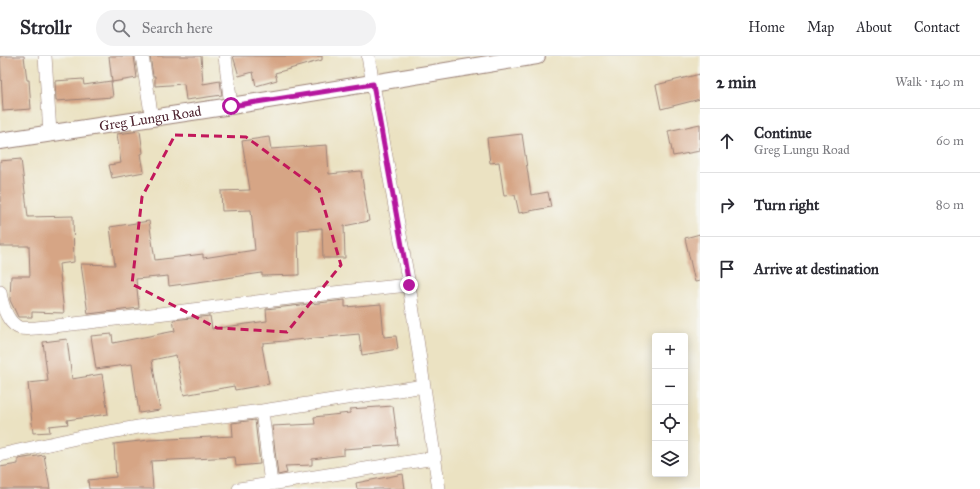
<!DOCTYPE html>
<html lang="en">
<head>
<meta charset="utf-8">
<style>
	:root { --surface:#fff; --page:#f2f2f3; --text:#2b2b33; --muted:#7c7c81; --line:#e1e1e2 }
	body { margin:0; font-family:"IM FELL Great Primer",serif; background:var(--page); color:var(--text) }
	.controls { position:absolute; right:12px; bottom:12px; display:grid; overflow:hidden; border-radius:4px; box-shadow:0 2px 10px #0003 }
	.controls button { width:36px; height:36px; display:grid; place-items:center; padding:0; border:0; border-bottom:1px solid var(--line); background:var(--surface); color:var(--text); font:20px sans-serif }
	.stop { position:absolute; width:12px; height:12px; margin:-9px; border:3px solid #b5179e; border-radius:50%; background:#fff }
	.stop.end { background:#b5179e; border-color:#fff; box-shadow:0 1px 4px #0008 }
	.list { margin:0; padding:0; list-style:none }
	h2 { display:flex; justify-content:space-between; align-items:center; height:52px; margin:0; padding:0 16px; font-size:17px }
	h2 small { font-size:13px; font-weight:400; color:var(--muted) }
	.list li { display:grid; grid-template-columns:26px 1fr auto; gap:12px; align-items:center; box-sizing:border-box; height:64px; padding:0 16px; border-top:1px solid var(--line) }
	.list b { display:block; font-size:15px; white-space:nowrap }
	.list p { margin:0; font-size:13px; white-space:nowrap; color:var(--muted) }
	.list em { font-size:13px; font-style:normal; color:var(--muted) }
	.icon { flex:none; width:22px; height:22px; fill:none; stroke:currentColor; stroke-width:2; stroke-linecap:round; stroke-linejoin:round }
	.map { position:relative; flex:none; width:700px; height:433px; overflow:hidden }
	header { display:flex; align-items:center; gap:24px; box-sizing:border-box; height:56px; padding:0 20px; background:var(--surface); border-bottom:1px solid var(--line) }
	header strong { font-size:19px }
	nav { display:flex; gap:22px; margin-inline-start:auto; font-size:14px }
	.search { width:280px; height:36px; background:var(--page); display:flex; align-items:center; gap:10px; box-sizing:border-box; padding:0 14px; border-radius:22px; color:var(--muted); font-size:15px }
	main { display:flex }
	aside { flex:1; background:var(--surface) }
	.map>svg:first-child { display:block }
	.building { fill:#d6a585 }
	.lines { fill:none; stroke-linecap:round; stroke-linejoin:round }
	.minor-casing { stroke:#9a8076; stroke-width:14 }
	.tertiary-casing { stroke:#9a8076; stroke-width:18 }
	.minor { stroke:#fff; stroke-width:13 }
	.tertiary { stroke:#fff; stroke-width:16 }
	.route { stroke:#b5179e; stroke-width:5 }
	.marked { fill:none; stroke:#c2185b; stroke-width:3; stroke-dasharray:8 5; stroke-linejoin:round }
	.labels { text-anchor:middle; stroke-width:4; stroke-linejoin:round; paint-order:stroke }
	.street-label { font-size:14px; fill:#4a1f2b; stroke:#f6f6f2 }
</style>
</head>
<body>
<header>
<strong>Strollr</strong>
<div class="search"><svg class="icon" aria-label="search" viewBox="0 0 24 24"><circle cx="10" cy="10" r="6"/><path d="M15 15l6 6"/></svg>Search here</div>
<nav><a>Home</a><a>Map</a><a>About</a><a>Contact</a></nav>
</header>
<main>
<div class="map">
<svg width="700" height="433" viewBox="0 0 700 433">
	<rect width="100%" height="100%" fill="#f6f6f2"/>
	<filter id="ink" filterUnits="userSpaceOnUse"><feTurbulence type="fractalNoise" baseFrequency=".025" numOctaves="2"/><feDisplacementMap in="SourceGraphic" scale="8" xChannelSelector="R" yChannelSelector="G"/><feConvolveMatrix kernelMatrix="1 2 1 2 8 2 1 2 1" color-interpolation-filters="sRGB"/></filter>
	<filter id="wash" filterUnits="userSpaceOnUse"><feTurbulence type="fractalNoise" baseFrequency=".012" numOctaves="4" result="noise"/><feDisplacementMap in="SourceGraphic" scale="16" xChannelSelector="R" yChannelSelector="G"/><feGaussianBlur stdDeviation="0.9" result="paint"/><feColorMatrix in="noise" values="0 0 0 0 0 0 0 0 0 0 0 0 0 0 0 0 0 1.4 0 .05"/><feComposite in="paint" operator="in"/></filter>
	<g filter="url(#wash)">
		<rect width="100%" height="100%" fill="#ebe2c2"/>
		<g id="blocks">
			<path class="building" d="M0,0H24L27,24H29L31,53L3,55Z
				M109,0H134L137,22L112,26Z
				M150,0H201L203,28L220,25L222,39L186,44L184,28L155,30V20H153Z
				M233,0H322V4L275,17L277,24L256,30L253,16L239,20Z
				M700,18V43L661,53L656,29Z
				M83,23L84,29L111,25L113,41L56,45L55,25Z
				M700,68V95L673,100L668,75Z
				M140,75L143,97L141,98L144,116L112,122L109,109L121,107L117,78Z
				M522,78L531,139L548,136L551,151L519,157L515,139L504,140L499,106L490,107L487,82Z
				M269,81L271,93L327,89L329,118L361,115L369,165L344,170L345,202H323L322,172L298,174L299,219L262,220V217L169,230L168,220L136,223L139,252L88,258L81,208L115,209L110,171L149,165L155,204L203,198V202L255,194L251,154L222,155L221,135L250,134L242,85Z
				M21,103L28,161L73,160L74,206L59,208L64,257L32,256V261H18L10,244L11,220H30L29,190H0V105Z
				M700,178V225L695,226L685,182Z
				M345,244V251L381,248L384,281L396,280L398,293L362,299L359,278L263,287V290H262L269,328L235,334L234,330L184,339L176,299L152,304L160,354L139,357L132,308L96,313L91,280L112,278L113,287L175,275L173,264L210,260L212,273L267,265L266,253Z
				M67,283L72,323L102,318L108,358L67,364L68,368L49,370L50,376L33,377L28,327L48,325L43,286Z
				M393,350L398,389L344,393V399L312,403V409L285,410L287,417L278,419L272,370L315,368L314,361L350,357V353Z
				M255,364L260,408L236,410L235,401L151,405L153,433H89L88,424L116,421L114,388L149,384L233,380L232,367Z
				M44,399L50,433H0V411L18,408V403Z
				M403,418L405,433H357L356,427Z"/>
		</g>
	</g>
	<g filter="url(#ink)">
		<use href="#blocks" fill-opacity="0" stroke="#9a8076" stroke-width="1"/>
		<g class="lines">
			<defs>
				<path id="minor" d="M45,0L50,77
					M142,0L152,63
					M225,0L231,50
					M368,0L409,229L439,433
					M0,236C2,248 7,267 20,272C24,273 32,272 36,272C161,259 284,241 409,229
					M262,355L271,428
					M0,399L81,381L144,370L262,355L424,330
					M239,433L435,402"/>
				<g id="tertiary">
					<path id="s1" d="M0,85L231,50L537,0"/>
				</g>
			</defs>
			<use href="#minor" class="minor-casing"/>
			<use href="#tertiary" class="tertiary-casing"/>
			<use href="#minor" class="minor"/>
			<use href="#tertiary" class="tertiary"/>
		</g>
	</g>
	<g class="lines" filter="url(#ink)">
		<path class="route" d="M231,50L373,28L409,229"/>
	</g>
	<path class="marked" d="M175,79L246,81L319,134L341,209L287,276L217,272L132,228L142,141Z"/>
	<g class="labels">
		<g class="street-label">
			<text dy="5" stroke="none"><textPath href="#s1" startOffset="152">Greg Lungu Road</textPath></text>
		</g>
	</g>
</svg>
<div class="controls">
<button>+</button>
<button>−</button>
<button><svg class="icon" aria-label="locate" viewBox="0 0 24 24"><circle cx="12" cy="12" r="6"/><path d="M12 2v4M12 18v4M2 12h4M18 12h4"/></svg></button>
<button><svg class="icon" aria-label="layers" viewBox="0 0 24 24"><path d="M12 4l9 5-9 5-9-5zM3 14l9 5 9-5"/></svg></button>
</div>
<div class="stop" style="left:231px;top:50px"></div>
<div class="stop end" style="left:409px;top:229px"></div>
</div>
<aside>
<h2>2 min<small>Walk · 140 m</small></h2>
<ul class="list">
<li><svg class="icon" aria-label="ahead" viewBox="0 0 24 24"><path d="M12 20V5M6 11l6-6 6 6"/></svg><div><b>Continue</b><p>Greg Lungu Road</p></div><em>60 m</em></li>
<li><svg class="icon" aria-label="right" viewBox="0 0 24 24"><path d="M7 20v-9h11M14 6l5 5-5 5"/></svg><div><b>Turn right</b></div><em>80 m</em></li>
<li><svg class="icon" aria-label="arrive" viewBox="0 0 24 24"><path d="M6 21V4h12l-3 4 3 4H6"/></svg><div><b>Arrive at destination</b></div></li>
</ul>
</aside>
</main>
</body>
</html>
